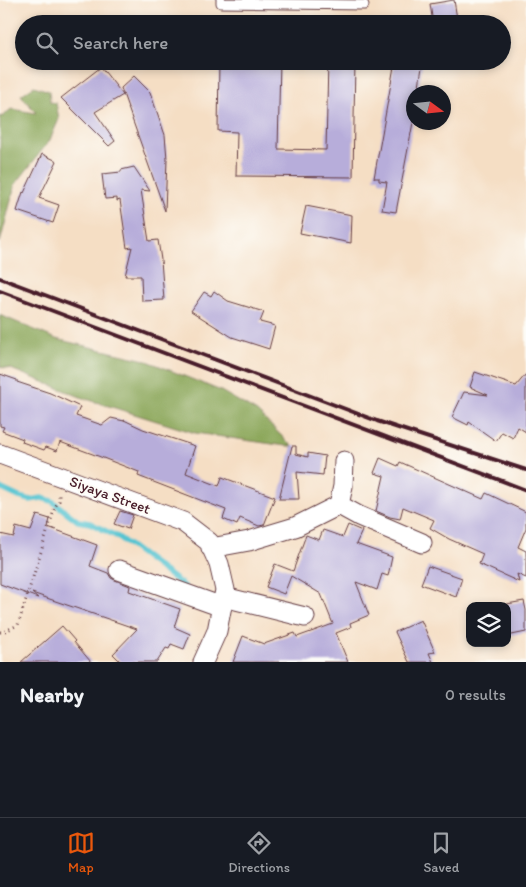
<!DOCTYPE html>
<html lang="en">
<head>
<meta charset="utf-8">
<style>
	:root { --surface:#171b24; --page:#20242c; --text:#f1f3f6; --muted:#9ea1a6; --line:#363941; --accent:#ea580c }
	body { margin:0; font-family:Itim,sans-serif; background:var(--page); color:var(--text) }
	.controls { position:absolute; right:15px; bottom:15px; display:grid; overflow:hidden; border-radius:10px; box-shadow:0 2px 8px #0003 }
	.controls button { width:45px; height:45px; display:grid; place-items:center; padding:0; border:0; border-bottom:1px solid var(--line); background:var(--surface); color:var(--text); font:25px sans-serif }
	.compass { position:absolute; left:406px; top:85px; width:45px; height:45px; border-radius:50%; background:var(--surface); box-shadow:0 2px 8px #0003; rotate:105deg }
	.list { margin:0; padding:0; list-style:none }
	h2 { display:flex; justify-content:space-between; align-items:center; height:65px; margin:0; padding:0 20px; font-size:21px }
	h2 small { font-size:16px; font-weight:400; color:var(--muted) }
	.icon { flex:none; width:28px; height:28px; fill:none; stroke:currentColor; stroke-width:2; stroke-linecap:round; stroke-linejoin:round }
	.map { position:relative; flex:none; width:526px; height:662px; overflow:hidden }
	.search { position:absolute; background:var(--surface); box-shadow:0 2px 8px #0003; left:15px; right:15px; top:15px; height:55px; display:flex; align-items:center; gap:12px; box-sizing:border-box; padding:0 18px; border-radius:28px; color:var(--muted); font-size:19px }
	.sheet { height:155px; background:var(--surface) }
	nav { display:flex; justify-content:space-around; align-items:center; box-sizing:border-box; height:70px; border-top:1px solid var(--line); background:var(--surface); font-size:14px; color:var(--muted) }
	nav a { display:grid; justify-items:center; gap:2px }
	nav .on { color:var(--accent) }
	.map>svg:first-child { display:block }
	.forest { fill:#8aa658; stroke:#6a6242 }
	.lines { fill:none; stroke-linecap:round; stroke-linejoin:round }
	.stream { stroke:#59c5d1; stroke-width:5.5 }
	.building { fill:#b7adda }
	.service-casing { stroke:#643c42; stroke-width:11 }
	.minor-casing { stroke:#643c42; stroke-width:21 }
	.path { stroke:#643c42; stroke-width:3; stroke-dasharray:1 4; stroke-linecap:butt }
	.service { stroke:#fff; stroke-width:9 }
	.minor { stroke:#fff; stroke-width:19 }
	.rail { stroke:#4a1f2b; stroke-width:4 }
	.labels { text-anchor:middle; stroke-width:4; stroke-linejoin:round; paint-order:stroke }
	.street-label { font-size:15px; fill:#4a1f2b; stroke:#fdfcf7 }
</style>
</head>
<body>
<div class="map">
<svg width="526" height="662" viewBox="0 0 526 662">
	<rect width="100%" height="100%" fill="#fdfcf7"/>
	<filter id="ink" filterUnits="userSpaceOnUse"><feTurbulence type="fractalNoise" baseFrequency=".02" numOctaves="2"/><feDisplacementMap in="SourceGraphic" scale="10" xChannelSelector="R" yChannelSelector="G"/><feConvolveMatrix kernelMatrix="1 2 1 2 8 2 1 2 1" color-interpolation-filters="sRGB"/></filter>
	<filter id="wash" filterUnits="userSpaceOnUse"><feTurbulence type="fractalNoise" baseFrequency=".0096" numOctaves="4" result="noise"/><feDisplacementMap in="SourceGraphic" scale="20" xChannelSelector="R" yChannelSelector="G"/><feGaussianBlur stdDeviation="1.12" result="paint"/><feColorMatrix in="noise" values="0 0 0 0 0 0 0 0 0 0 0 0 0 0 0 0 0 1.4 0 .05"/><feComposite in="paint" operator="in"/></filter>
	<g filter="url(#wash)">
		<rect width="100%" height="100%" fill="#f5dec4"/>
		<path class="forest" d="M34,86L49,91L50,102L56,103L59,119L50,140L15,185L0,243V116L2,117L11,109L36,113L21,95Z
			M0,315L56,339L145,360L221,391L257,412L293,447L195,433L83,398L11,369L0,367Z"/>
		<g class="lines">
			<path class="stream" d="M0,488L19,497L30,500L42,498L52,501L78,521L90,523L118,537L184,586"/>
		</g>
		<g id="blocks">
			<path class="building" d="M454,0L457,19L433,23L430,4Z
				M219,61H280L278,149L326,150L328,61H355L353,177L236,176L237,132L218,131Z
				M395,61H423L418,92H414V117L396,212L382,210L387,182L379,181V178H374Z
				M101,67L123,95L95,112L115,141L109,146L61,98Z
				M134,76L150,92L165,135L167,159L165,211L121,88Z
				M42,154L57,161L39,198L59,205L53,223L17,211L23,192L24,193Z
				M134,167L150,191L141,190L149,241L158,240L161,260L164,300L142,301L141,276H125L132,247L127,248L120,200L117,201V198L105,199L102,174L121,172V170Z
				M306,206L352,215L351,243L300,233Z
				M214,291L228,301L264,312L260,322L275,326L269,349L232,337L191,311L204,292L211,296Z
				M475,372L516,386L526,374V432L518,427L513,438L502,432L496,441L469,422L468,425L452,417L464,392L488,395L470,387Z
				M0,374L17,380V382L50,393L80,407L76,416L102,425L111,418L124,421V420L143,429L195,446L186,473L219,486L222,477L275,497L264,525L259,526L240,518L237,525L223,519L226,510L138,476L139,472L98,456L60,442L57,451L46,447L44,450L22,442L23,439L2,431L4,427L0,426Z
				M292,446H296V454L308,457V453L325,456L323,475L297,472L299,499H279Z
				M380,458L398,466L400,462L483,499L486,493L526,512V528L518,547L526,551V578L517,574L519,582L479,564L483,554L449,539L430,528L434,520L403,507L400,519L390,517L376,511L384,476L374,473Z
				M120,511L133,515L128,529L114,524Z
				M37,515L50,519L48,527L97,545L90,566L108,573L111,578L115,580L130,586L129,591L180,609L174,627L190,634L184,649L171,644L169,649L166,648L157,662H121L113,654L137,629L32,593L38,598L0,584V534L14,537L16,527L31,531Z
				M348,525L362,531L356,544L392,557L388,576L382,574L377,590L356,582L369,615L350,623L351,627L336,633L348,662H233L243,636L264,644L295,633L297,637L333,624L321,594L291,576L284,594L266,587L275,564L293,571L306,535L319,540L323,530L343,537Z
				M428,566L462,578L456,597L421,584Z
				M524,601L526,610V632L507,636V604Z
				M421,620L435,652L429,653L433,662H409L395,632Z
				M62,626L75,641L74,642L91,662H21Z"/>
		</g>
	</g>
	<g filter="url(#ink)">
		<use href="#blocks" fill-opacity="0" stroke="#643c42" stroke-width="1"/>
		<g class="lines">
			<defs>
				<path id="service" d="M221,0V3L364,5"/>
				<path id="minor" d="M0,454L183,522L209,542L219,564L225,590L217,631L203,662
					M339,505L359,516L422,543
					M211,548L249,541L295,527L339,505L343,486L344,461
					M119,570L222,607
					M224,597L305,617"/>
			</defs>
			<use href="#service" class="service-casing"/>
			<use href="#minor" class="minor-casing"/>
			<path class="path" d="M0,632H3L18,625L55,507L59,501V494"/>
			<use href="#service" class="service"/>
			<use href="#minor" class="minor"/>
			<path class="rail" d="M0,278L377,421L526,470
				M0,291L526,490"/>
		</g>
	</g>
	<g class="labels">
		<g class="street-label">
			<text transform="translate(110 495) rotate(20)" y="5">Siyaya Street</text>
		</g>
	</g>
</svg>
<div class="controls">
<button><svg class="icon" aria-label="layers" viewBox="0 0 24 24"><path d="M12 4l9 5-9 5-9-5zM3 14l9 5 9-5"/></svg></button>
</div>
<svg class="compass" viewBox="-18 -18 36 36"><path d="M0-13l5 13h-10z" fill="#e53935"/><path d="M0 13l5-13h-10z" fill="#9ea1a6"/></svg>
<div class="search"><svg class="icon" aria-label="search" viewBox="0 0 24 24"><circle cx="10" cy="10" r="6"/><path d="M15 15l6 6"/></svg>Search here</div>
</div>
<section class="sheet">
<h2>Nearby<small>0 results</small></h2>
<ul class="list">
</ul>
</section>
<nav>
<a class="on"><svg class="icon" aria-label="map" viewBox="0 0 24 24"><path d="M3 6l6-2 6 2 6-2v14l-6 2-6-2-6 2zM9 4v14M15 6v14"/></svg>Map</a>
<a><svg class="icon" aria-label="directions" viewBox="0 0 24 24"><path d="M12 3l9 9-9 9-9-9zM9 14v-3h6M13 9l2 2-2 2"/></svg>Directions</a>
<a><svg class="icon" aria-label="saved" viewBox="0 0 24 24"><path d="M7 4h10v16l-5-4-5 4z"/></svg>Saved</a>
</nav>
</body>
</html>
